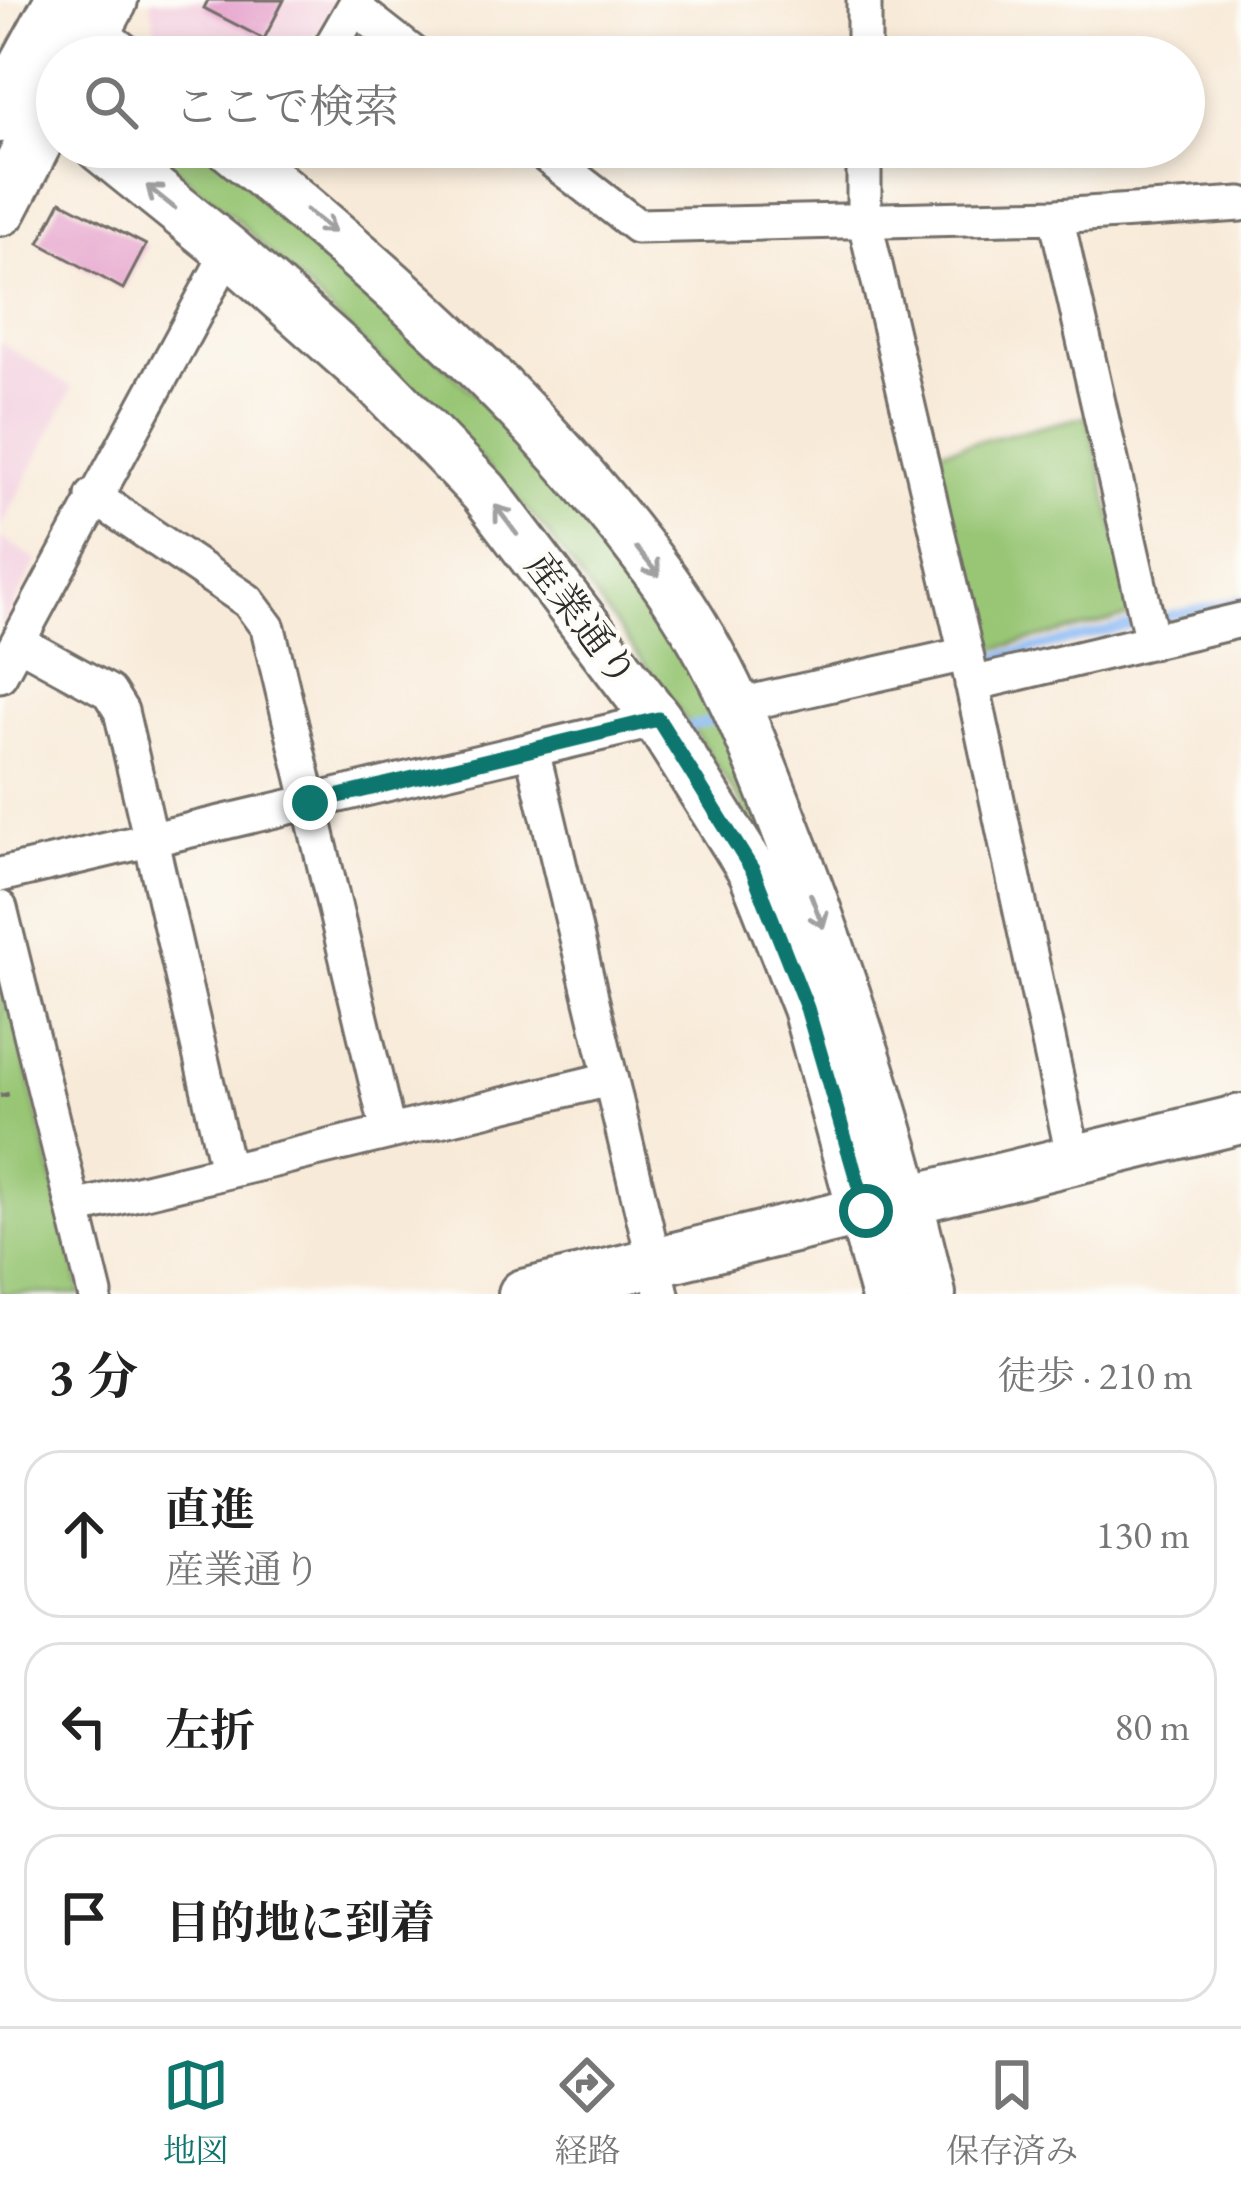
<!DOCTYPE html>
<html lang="ja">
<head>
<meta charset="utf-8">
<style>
	:root { --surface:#fff; --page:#f2f2f2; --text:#222; --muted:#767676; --line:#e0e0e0; --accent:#0f766e }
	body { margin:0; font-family:"EB Garamond","Noto Serif JP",serif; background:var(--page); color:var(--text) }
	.stop { position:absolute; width:36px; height:36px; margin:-27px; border:9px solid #0f766e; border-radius:50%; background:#fff }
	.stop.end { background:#0f766e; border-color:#fff; box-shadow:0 3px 12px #0008 }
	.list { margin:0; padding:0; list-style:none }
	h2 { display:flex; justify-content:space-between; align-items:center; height:156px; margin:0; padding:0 48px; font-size:51px }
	h2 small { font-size:39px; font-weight:400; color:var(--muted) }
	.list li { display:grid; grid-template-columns:78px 1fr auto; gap:36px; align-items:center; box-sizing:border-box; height:168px; margin:0 24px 24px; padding:0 24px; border:3px solid var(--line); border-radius:36px }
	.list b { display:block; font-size:45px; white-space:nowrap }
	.list p { margin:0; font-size:39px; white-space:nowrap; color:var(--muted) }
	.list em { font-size:39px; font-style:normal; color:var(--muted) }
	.icon { flex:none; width:66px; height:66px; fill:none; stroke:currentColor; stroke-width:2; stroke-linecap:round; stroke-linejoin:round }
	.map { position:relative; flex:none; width:1241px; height:1294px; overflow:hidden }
	.search { position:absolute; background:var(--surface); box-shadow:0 6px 18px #0003; left:36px; right:36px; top:36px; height:132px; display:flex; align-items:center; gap:30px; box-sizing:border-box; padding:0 42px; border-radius:66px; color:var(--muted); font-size:45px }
	.sheet { height:732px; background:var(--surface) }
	nav { display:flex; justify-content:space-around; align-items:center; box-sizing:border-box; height:168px; border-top:3px solid var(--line); background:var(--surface); font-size:33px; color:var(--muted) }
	nav a { display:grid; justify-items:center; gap:6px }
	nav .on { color:var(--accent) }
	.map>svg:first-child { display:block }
	.built { fill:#f3cfdf }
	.green { fill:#98c675; stroke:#627850; stroke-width:3 }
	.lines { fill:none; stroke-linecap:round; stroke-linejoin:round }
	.stream { stroke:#88b8f4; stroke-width:9 }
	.building { fill:#e49bc9 }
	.street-casing { stroke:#736e68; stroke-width:39 }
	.secondary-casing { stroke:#736e68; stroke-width:54 }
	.primary-casing { stroke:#736e68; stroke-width:60 }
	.path { stroke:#736e68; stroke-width:4.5; stroke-dasharray:9 9; stroke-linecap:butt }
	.street { stroke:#fff; stroke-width:33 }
	.secondary { stroke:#fff; stroke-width:48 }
	.primary { stroke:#fff; stroke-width:54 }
	.oneway { stroke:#a0a0a0 }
	.route { stroke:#0f766e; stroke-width:15 }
	.labels { text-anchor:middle; stroke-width:9; stroke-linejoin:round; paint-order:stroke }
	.street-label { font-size:39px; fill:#2b2b2b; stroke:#fdfcf7 }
</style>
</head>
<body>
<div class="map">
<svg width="1241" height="1294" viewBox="0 0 1241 1294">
	<rect width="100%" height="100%" fill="#fdfcf7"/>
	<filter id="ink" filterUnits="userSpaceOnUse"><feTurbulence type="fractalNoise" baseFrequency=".00833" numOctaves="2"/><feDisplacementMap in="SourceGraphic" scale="24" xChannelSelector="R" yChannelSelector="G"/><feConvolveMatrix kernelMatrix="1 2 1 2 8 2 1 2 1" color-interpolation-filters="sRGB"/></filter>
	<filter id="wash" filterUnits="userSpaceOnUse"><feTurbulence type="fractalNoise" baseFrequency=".004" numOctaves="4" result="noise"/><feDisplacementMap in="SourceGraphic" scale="48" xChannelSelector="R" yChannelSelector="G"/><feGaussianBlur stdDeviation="2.7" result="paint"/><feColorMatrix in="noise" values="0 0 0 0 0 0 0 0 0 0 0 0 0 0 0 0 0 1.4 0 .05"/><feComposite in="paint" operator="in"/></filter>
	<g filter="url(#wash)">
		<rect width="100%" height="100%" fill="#f8ead8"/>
		<path class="built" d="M150,0H336L304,57H174L158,45Z
			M0,342L73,388L0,530Z
			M0,537L37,560L0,632Z"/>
		<path class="green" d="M148,147H217L614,528L732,731L790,901L745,810L697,735L545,530L451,428L232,216Z
			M1087,416L1136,615L978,653L932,452Z
			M0,957L81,1294H0Z"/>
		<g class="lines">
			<path class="stream" d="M1157,619L1241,600
				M976,662L1141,623
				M683,728L725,718"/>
		</g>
		<g id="blocks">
			<path class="building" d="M208,0H284L264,39L204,8Z
				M61,201L146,245L123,289L39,243Z"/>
		</g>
	</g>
	<g filter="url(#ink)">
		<use href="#blocks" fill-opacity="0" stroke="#736e68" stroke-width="3"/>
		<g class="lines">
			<defs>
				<path id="street" d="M354,7L418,57
					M325,57L358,0
					M864,57V0
					M535,147L637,226L1056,216L1241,204
					M864,147V218L966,654L1074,1160
					M1056,216L1152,642
					M93,496L248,601L268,628L388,1131
					M18,642L109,692L121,711L227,1170
					M0,675L229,251
					M972,684L1241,620
					M739,705L966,654
					M532,750L662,1294
					M0,875L658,720
					M0,908L95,1294
					M75,1208L610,1079"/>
				<path id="secondary" d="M61,11L120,57
					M100,147L229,251L379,384L484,492L658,720L753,871L807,1008L885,1294
					M230,147C388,277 545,415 665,582C726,667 758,756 795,852C849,996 897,1144 931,1294
					M523,1294L1241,1119"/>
				<path id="primary" d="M79,57L110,0
					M0,115L63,0
					M0,208L57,98"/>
			</defs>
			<use href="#street" class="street-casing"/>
			<use href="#secondary" class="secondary-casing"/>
			<use href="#primary" class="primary-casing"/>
			<path class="path" d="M0,1096L9,1094L15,1098"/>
			<use href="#street" class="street"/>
			<use href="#secondary" class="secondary"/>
			<use href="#primary" class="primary"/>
		</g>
		<defs><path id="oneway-shaft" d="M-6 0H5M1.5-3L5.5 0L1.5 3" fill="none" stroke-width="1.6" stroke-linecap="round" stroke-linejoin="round" transform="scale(3)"/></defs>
		<g class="oneway">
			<use href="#oneway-shaft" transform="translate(161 197) rotate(-141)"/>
			<use href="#oneway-shaft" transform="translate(320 221) rotate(39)"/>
			<use href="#oneway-shaft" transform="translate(506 520) rotate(-127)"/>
			<use href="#oneway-shaft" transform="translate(648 562) rotate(51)"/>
			<use href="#oneway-shaft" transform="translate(817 911) rotate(69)"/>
		</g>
	</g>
	<g class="lines" filter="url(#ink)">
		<path class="route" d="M310,803L658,719L753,871L807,1008L866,1211"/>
	</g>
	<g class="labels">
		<g class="street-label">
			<text transform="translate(582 619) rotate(53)" y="14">産業通り</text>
		</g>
	</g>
</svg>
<div class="stop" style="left:866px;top:1211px"></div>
<div class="stop end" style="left:310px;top:803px"></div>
<div class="search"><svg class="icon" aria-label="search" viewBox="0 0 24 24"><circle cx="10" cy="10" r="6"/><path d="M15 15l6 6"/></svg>ここで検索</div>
</div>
<section class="sheet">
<h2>3 分<small>徒歩 · 210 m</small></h2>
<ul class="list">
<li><svg class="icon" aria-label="ahead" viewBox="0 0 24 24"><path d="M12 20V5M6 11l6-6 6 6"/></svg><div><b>直進</b><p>産業通り</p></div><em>130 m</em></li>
<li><svg class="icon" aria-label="left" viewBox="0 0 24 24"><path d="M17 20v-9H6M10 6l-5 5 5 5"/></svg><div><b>左折</b></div><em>80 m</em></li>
<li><svg class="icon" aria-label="arrive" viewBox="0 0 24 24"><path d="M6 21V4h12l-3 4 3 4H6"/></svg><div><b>目的地に到着</b></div></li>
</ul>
</section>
<nav>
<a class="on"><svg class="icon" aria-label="map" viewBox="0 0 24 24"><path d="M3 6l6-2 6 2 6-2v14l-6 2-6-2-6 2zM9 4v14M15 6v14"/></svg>地図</a>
<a><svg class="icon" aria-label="directions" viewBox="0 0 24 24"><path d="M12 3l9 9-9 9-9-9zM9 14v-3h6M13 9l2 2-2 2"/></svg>経路</a>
<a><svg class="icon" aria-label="saved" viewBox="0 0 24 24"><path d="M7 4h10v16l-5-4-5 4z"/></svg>保存済み</a>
</nav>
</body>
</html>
